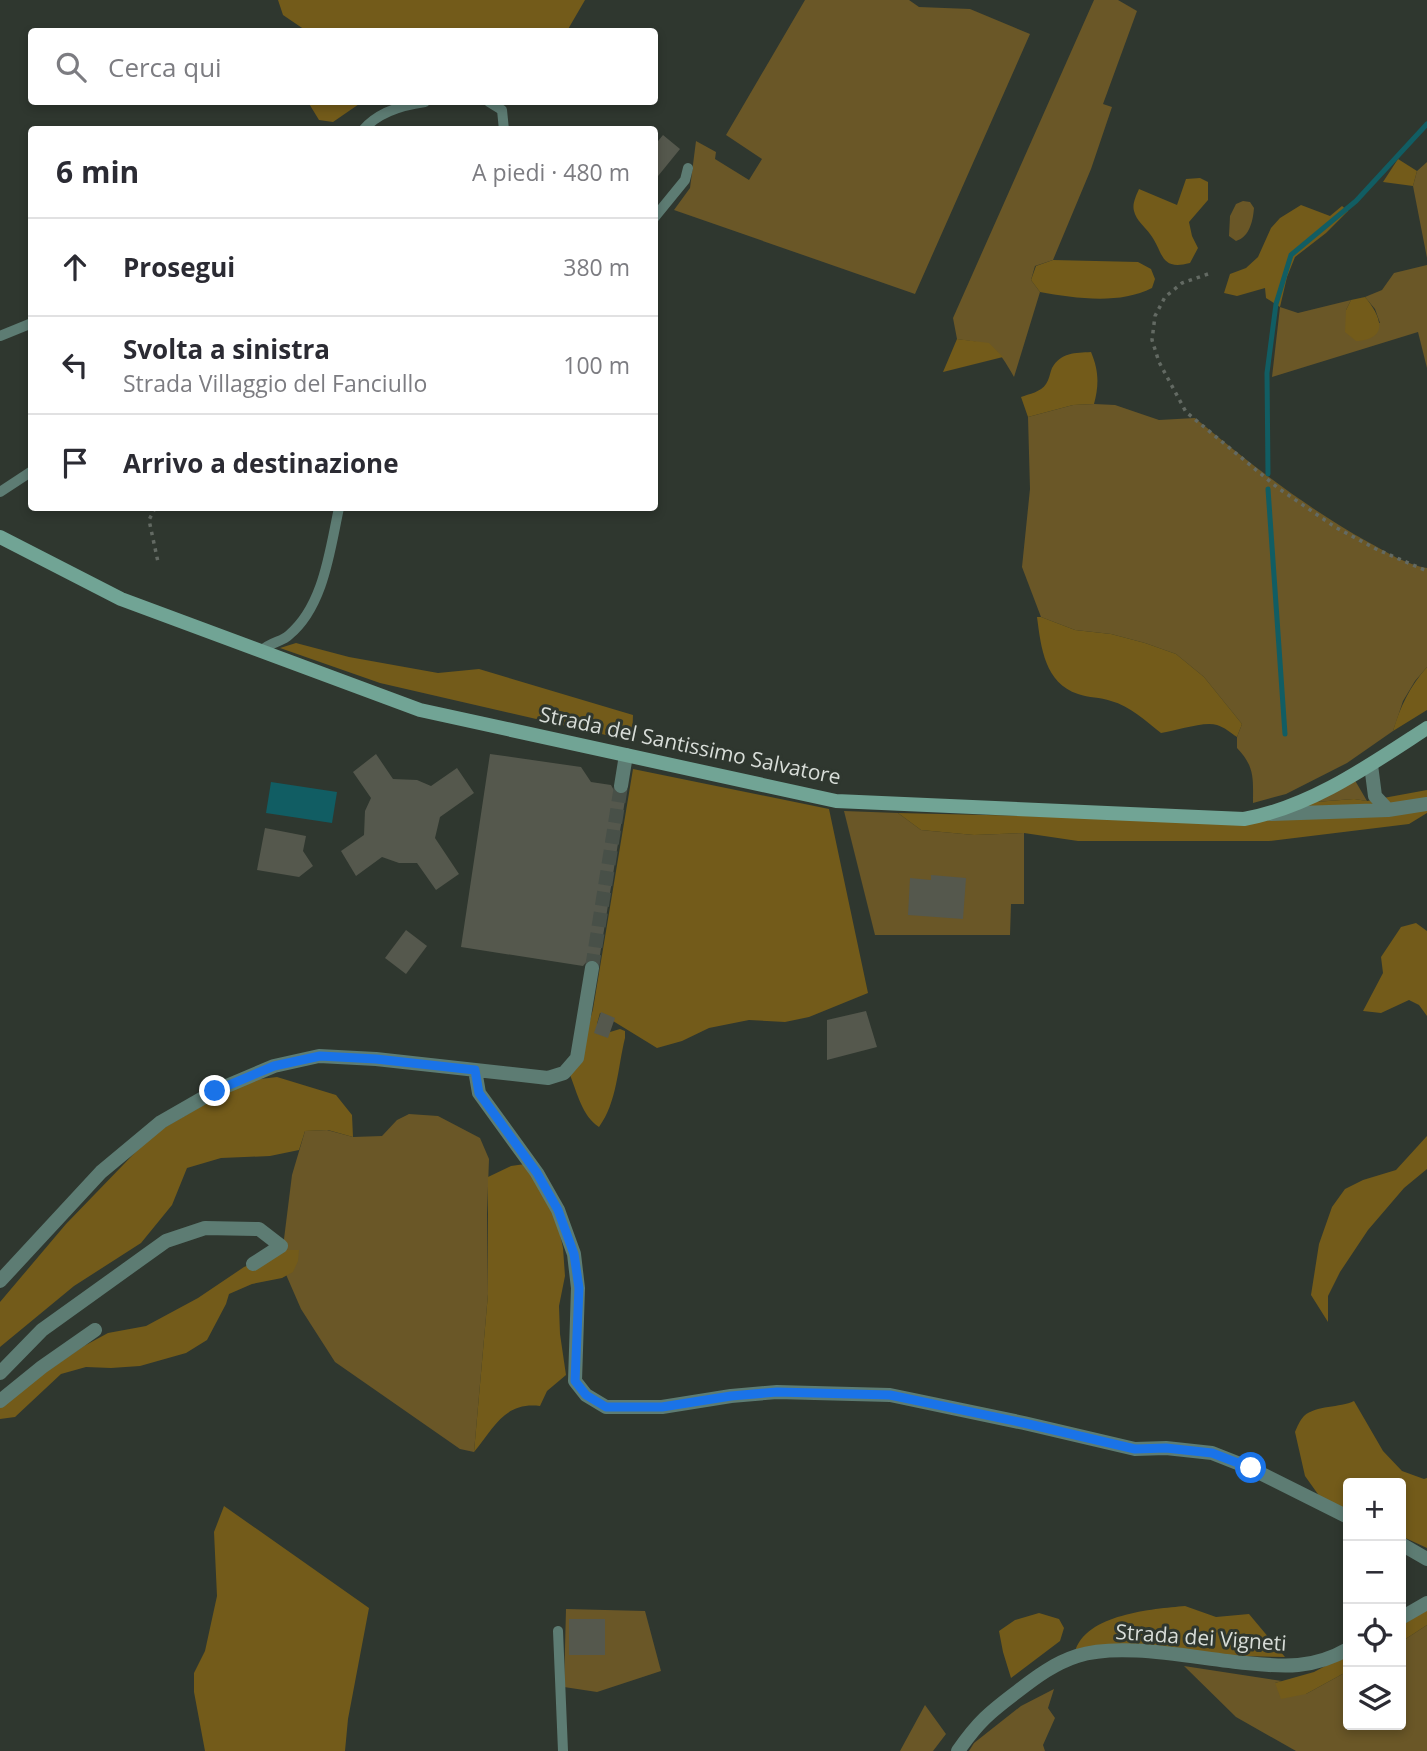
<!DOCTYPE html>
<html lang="it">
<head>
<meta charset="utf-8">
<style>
	:root { --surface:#fff; --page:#f2f2f3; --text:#2b2b33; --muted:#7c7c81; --line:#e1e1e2 }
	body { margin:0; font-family:"Open Sans",sans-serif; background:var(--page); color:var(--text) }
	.controls { position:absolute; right:21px; bottom:21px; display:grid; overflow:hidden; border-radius:7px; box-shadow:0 4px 10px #0003 }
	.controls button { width:63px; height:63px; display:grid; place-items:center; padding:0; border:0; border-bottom:2px solid var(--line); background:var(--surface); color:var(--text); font:35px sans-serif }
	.stop { position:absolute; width:21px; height:21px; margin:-16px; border:5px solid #1a73e8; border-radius:50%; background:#fff }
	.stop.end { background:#1a73e8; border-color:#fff; box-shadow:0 2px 7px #0008 }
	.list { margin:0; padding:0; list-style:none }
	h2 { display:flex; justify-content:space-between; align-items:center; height:91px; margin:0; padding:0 28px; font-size:30px }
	h2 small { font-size:23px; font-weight:400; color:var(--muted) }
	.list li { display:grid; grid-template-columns:46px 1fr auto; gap:21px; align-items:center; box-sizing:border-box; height:98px; padding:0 28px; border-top:2px solid var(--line) }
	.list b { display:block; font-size:26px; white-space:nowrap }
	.list p { margin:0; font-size:23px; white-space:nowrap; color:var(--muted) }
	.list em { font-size:23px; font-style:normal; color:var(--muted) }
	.icon { flex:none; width:38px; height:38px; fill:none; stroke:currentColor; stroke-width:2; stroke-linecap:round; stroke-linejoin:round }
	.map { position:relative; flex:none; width:1427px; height:1751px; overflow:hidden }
	.search { position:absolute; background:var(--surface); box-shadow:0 4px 10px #0003; left:28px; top:28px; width:630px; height:77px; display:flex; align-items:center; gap:18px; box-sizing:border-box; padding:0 24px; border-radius:7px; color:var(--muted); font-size:26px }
	.panel { position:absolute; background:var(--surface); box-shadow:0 4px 10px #0003; left:28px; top:126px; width:630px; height:385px; border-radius:7px }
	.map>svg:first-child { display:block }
	.green { fill:#6a5727 }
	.forest { fill:#735b1a }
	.water { fill:#115d63 }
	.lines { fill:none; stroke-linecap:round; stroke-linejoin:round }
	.stream { stroke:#115d63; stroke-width:5 }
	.building { fill:#55584d }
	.street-tunnel { stroke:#485048; stroke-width:14; stroke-dasharray:14 7; stroke-linecap:butt }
	.path { stroke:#636a63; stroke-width:3.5; stroke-dasharray:3.5 5; stroke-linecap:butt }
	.lane { stroke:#5d7c73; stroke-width:10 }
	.street { stroke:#5d7c73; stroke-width:14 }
	.secondary { stroke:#71a495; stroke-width:14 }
	.route { stroke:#1a73e8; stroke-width:9 }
	.labels { text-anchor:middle; stroke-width:6; stroke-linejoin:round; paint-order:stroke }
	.street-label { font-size:21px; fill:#d8ddd8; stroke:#2f372f }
</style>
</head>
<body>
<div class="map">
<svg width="1427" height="1751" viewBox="0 0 1427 1751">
	<rect width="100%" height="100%" fill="#2f372f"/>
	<path class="green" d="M805,0H909L919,7L970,9L1030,34L915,294L674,210L690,188L696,141L716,152L715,159L749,180L762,159L726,135Z
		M1094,0H1118L1137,11L1103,104L1112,107L1091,169L1053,260L1035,266L1031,280L1040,292L1014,377C996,345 993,344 957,339L953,318Z
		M1427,162V258L1413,186L1417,171Z
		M1243,201L1250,202L1254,208C1253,220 1250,237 1236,241L1229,236L1230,216L1236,204Z
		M1427,265V368L1418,332L1272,377L1280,307L1298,313L1351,300L1346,310L1380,323L1375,309L1365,297L1382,290L1394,273Z
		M1094,404L1115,405L1159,420L1195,418C1250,464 1305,507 1368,542C1386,552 1407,565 1427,568V667L1415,681L1403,701L1393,731L1347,763L1286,794L1253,803C1253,778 1255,767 1237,748V737L1242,724L1204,677L1176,654L1145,643L1111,634L1075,630L1041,617L1022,567L1030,489L1028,417L1073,405Z
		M1353,777L1367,801L1354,799L1315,802Z
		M844,811L898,813L921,830L974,835L1024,833V904H1011L1010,935H875Z
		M409,1114L438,1116L480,1138L489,1159L487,1214L488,1294L474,1452L460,1449L335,1362L301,1309L281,1263L292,1175L305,1131L327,1130L353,1137L382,1136L397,1120Z
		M566,1609L645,1611L661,1671L597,1692L564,1687Z
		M1427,1625V1751H1296L1236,1717L1184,1666L1282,1681L1275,1683L1306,1694L1348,1671V1725H1401V1642Z
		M1054,1689L1048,1708L1055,1718L1043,1745L1045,1751H969L974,1743L1021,1706Z
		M925,1705L946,1734L933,1751H900Z"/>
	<path class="forest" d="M278,0H585L567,31L308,32L283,15Z
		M308,102H362L333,122L319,120Z
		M1398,159L1417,171L1413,186L1383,182Z
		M1200,178L1208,182V200L1189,222L1192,236L1198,248L1190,263C1159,271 1164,252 1150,234C1145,227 1136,220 1134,211C1132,204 1136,196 1139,189L1177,205L1186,179Z
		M1301,205L1330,216L1342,206L1348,211L1326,233L1295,257L1287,277L1280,307L1266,298L1265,288L1237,296L1224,293L1230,274L1246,268L1258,257L1271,228L1280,218Z
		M1053,260L1138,262L1151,269L1155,279L1152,288C1119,305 1074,298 1040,292L1031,280L1036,266Z
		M1365,297C1381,316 1390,339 1356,341L1345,332L1346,310L1351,300Z
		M957,339L989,343L1003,357L943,372Z
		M1091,352C1099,371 1099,385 1094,404L1073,405L1028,417L1021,397C1029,394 1041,392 1046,384C1049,380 1050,373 1052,368C1061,352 1075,353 1091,352Z
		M1037,617H1041L1075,630L1111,634L1145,643L1176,654L1204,677L1242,724L1237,737C1231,733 1224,727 1217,725C1203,721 1177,731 1161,733C1146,721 1130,706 1111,701C1100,697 1089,698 1078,694C1045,683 1041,648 1037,617Z
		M296,643L349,657L438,673L479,669L633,715L632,741L380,683L280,648Z
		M1427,667V710L1393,731C1400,707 1410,686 1427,667Z
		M633,769L829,809L868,993L809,1017L785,1022L749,1020L709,1028L682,1041L657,1048L600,1013L597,1024L600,1035L620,1029L625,1031V1038C618,1066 617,1103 599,1127C582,1116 577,1092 570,1075L580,1058L593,1009Z
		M1427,790V813L1409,824L1269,841H1078L1024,833L974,835L921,830L898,813L1192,820L1315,802L1354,799L1367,801Z
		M1416,923L1427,931V1016L1419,1005L1409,1000L1381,1013L1363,1011L1383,973L1381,957L1401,927Z
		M277,1077L336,1095L352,1115L353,1137L328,1130L305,1131L299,1150L270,1156L221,1158L187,1168L172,1205L141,1243L74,1286L0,1347V1302L66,1224L152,1135L244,1081Z
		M1427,1136V1169L1404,1188L1368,1230L1340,1272L1328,1296V1322L1311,1295L1319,1244L1332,1207L1345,1189L1363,1180L1396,1170Z
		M525,1164L553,1201L563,1248L565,1276L559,1306L560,1334L566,1375L547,1391L540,1406C504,1402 495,1427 474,1452L488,1294V1177L511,1166Z
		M284,1250H299L298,1261L293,1272L282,1278L252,1284L229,1294L226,1304L207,1340L186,1353L140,1366L111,1368L86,1367L61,1374L15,1417L0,1419V1403L84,1346L108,1333L146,1326L198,1298L244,1267Z
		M1354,1401L1383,1451L1402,1471L1424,1479L1427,1478V1548L1401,1536V1483H1348V1510L1320,1497L1305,1476L1295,1432C1297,1427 1300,1420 1304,1416C1316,1405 1340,1408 1354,1401Z
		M224,1506L369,1608L348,1719L345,1751H205L194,1692V1673L205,1651L217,1596L214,1532Z
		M1185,1606L1216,1617L1249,1614L1285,1657L1075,1652C1085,1614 1153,1609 1185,1606Z
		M1427,1609V1625L1401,1642V1626Z
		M1039,1613L1059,1619L1064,1628L1060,1641L1011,1678L1003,1652L999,1631L1015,1620Z
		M1348,1654V1671L1306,1694L1281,1699L1275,1683L1314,1672Z"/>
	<path class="water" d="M271,782L337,792L332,823L266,813Z"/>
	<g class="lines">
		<path class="stream" d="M1268,474L1267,373L1276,304L1291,255L1356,201L1427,124
			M1268,489L1285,734"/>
	</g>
	<path class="building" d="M663,135L680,149L654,181V146Z
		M376,754L393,779L417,780L431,786L457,768L474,793L440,817L435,838L459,874L436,890L417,863H399L382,857L356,876L341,851L364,835L365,811L371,798L353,772Z
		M490,754L581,767L591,782L611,785L616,794H626L599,961L589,959L583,966L461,947Z
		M265,828L306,836L303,851L313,866L299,877L257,870Z
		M931,875L966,878L963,919L908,915L910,878L931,880Z
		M406,930L427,946L406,974L385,958Z
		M866,1011L877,1047L827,1060V1020Z
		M601,1012L615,1018L608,1038L594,1033Z
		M569,1619H605V1655H569Z"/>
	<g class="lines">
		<path class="street-tunnel" d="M592,968L621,786"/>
		<path class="path" d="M1208,274L1182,283L1165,297L1155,316L1152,340L1159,362L1186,412L1278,488L1335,527L1376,549L1427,571
			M155,508L149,520L158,562"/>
		<path class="lane" d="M489,102L502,110L504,130
			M363,130C378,112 403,105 425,102
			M654,218L685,180L688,168
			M0,336L32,323
			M0,492L32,471
			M261,651C272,641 282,642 289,635C324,606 330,549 339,508
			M558,1631L563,1751"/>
		<path class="street" d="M1371,765L1375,796L1388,810L1427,804
			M621,786L626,755
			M1271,814L1388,810
			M475,1070L479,1093L537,1173L558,1210L574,1254L578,1288L575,1381L586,1395L606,1407H662L731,1396L777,1392L890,1395L1024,1423L1135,1449L1166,1448L1212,1453L1250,1468L1348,1517
			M0,1281L101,1172L161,1122L215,1091L274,1066L319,1056L376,1059L548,1078L564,1073L577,1058L592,968
			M0,1373L42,1330L166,1241L205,1228L259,1229L281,1246L253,1264
			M0,1401L42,1367L95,1330
			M1401,1544L1427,1559
			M1401,1618L1427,1603
			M958,1751C978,1722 990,1712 1018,1691C1036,1677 1055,1663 1077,1656C1122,1641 1198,1659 1246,1663C1284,1667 1313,1669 1348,1649"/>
		<path class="secondary" d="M0,537L121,599L420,710L836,801L1244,819C1311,807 1370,765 1427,728"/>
	</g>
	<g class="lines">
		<path class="route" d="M215,1091L274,1066L320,1056L376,1059L475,1070L479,1093L537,1173L558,1210L574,1254L579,1288L575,1381L586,1395L606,1407H662L731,1396L777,1392L890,1395L1024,1423L1135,1449L1166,1448L1212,1453L1251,1468"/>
	</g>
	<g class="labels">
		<g class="street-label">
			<text transform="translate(690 746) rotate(12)" y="7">Strada del Santissimo Salvatore</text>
			<text transform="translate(1201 1638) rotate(4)" y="7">Strada dei Vigneti</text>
		</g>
	</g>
</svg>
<div class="controls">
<button>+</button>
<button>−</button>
<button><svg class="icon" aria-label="locate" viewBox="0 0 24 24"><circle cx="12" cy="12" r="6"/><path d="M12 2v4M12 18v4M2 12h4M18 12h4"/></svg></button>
<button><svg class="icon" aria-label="layers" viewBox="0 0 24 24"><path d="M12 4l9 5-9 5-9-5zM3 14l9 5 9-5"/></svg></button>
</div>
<div class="stop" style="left:1251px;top:1468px"></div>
<div class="stop end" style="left:215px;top:1091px"></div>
<div class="search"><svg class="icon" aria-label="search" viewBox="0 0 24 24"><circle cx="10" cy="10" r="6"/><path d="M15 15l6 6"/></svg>Cerca qui</div>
<section class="panel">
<h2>6 min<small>A piedi · 480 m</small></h2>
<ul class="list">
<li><svg class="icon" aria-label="ahead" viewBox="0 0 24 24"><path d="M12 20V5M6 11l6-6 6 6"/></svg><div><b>Prosegui</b></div><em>380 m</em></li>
<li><svg class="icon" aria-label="left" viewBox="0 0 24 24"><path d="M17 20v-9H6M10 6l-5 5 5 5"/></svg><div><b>Svolta a sinistra</b><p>Strada Villaggio del Fanciullo</p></div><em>100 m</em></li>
<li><svg class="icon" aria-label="arrive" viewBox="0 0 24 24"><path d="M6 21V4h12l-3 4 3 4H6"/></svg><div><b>Arrivo a destinazione</b></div></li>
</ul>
</section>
</div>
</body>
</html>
